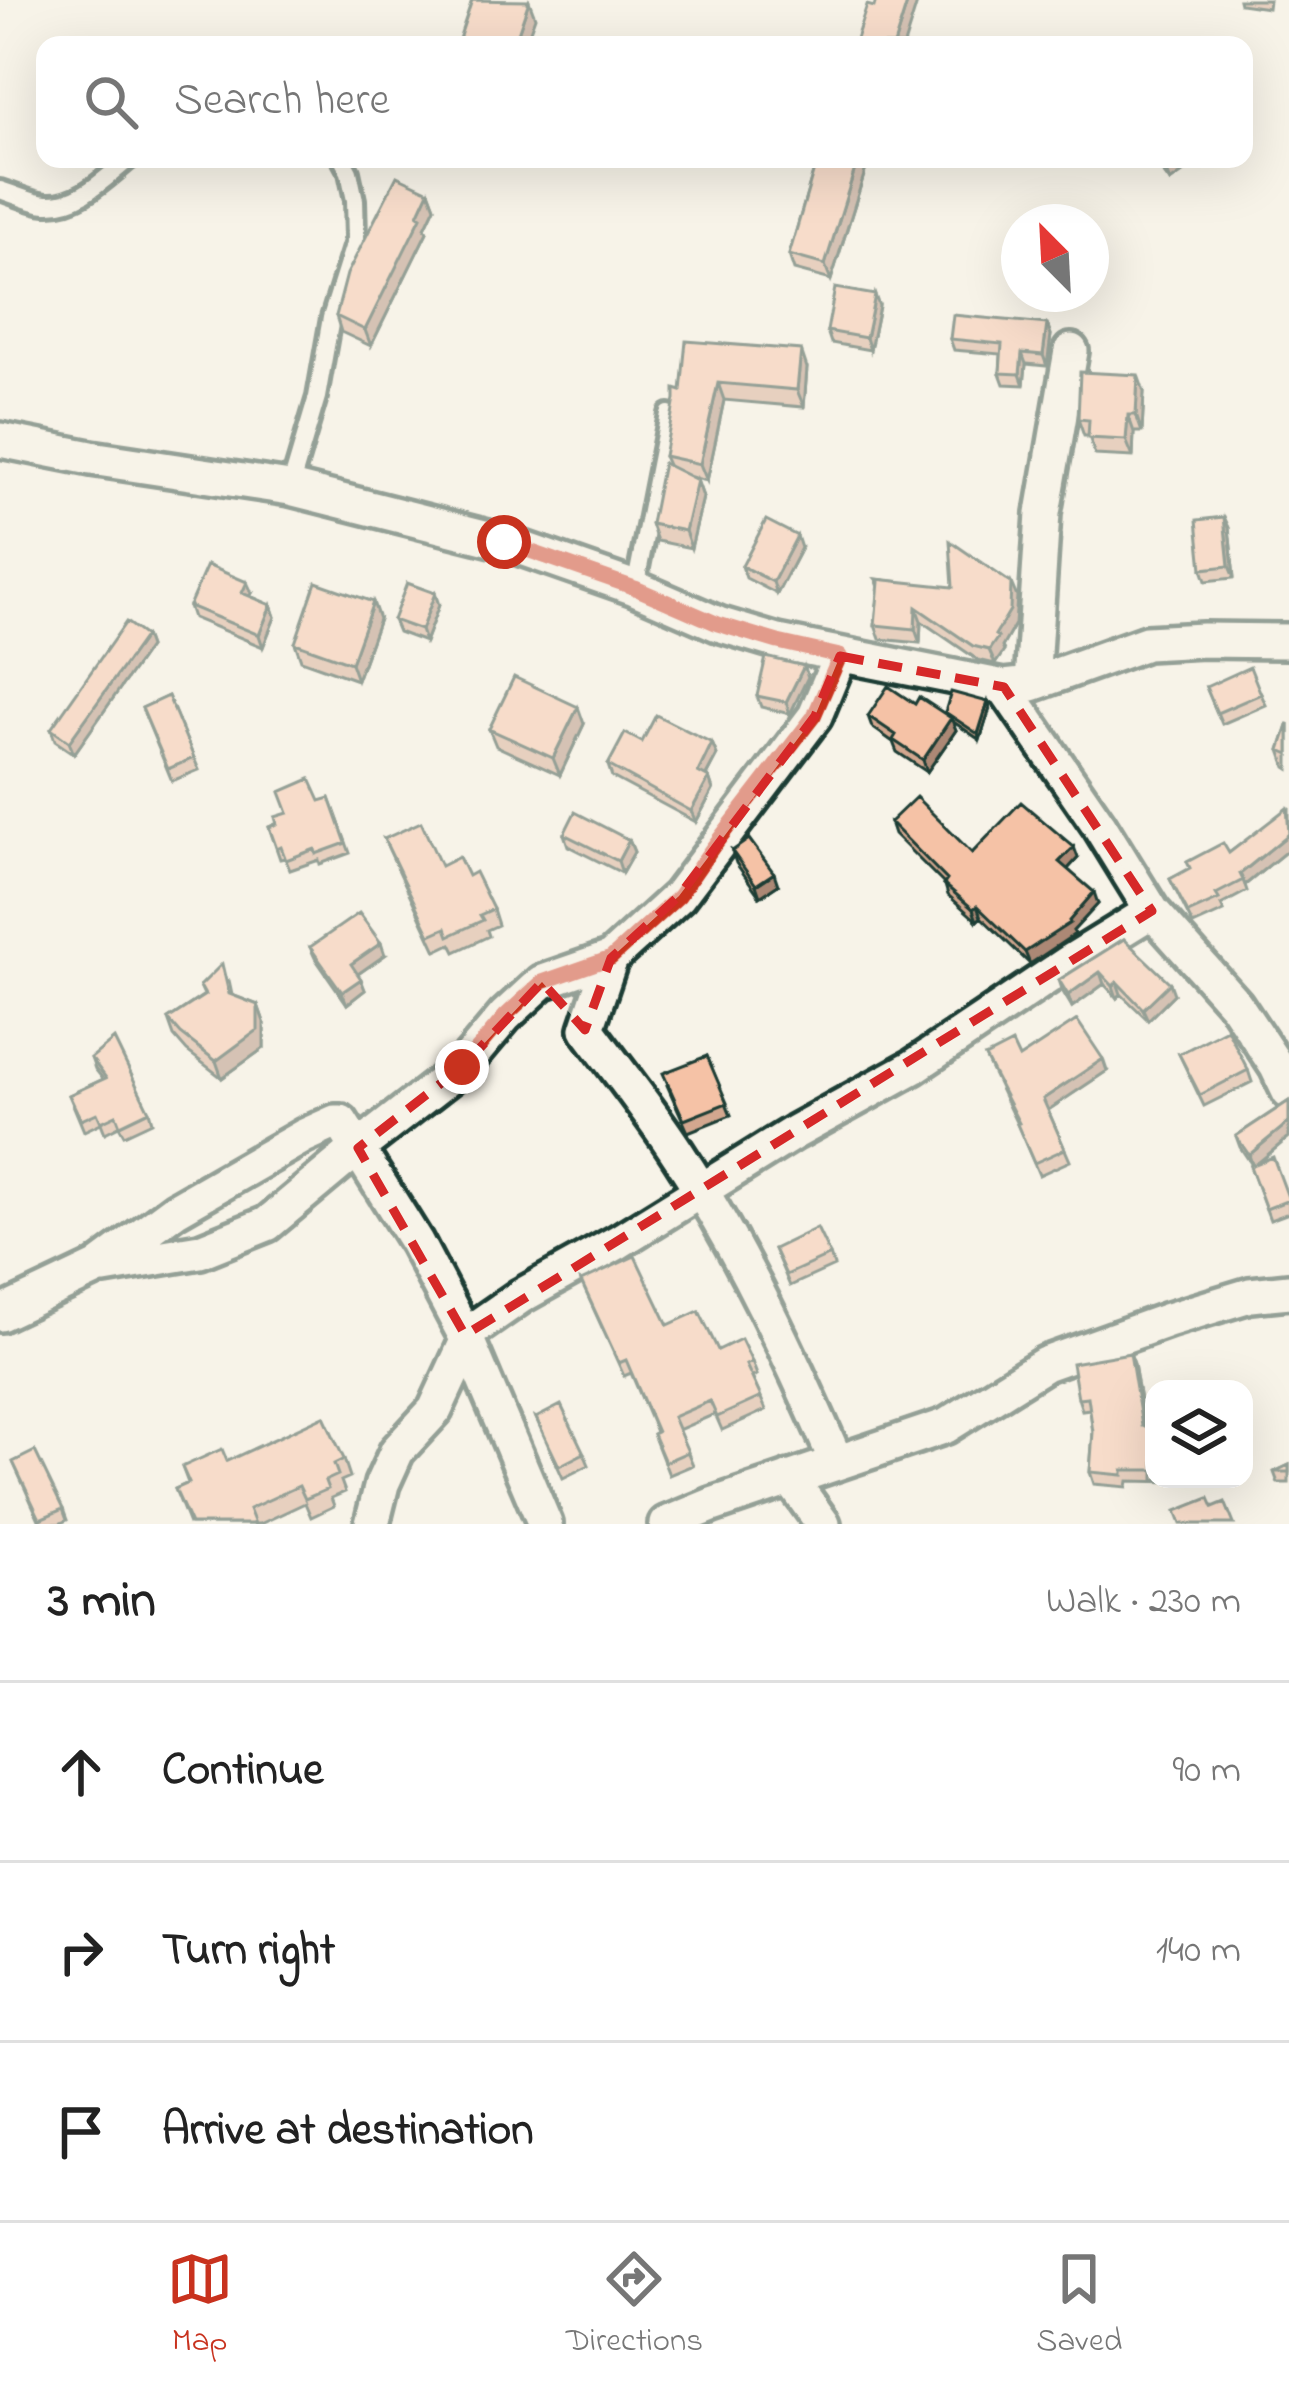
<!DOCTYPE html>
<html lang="en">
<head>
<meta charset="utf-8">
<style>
	:root { --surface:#fff; --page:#f6f6f6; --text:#222; --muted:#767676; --line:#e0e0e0; --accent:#c8321e }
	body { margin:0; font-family:"Indie Flower",sans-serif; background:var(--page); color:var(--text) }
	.controls { position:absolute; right:36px; bottom:36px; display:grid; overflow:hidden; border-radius:24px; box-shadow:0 12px 48px #0002 }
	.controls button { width:108px; height:108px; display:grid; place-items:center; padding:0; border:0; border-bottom:3px solid var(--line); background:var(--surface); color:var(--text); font:60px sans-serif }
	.compass { position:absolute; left:1001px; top:204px; width:108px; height:108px; border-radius:50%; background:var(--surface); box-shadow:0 12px 48px #0002; rotate:336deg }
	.stop { position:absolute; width:36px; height:36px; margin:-27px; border:9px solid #c8321e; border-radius:50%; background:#fff }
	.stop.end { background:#c8321e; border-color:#fff; box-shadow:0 3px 12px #0008 }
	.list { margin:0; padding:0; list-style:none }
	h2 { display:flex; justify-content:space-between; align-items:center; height:156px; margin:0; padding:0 48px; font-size:51px }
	h2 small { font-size:39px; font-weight:400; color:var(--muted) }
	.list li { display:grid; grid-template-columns:78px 1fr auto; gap:36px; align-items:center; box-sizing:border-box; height:180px; padding:0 48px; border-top:3px solid var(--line) }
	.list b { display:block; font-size:45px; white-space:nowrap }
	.list em { font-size:39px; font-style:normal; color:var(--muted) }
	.icon { flex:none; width:66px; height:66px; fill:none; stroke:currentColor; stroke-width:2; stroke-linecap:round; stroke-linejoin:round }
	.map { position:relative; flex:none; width:1289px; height:1524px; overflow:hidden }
	.search { position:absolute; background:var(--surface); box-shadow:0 12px 48px #0002; left:36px; right:36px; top:36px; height:132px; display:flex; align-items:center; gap:30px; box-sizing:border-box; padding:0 42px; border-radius:24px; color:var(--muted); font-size:45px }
	.sheet { height:696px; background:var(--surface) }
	nav { display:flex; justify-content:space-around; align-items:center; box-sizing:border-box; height:168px; border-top:3px solid var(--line); background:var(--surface); font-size:33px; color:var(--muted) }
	nav a { display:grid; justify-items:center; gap:6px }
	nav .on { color:var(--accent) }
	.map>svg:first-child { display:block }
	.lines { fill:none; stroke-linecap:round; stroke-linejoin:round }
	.service-casing { stroke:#1f3d34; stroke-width:26 }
	.minor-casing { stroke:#1f3d34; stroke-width:42 }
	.service { stroke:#f7f3e8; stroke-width:16 }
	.minor { stroke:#f7f3e8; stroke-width:33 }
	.wall { fill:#d3a78f; stroke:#1f3d34; stroke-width:3 }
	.shaded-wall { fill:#ac8874; stroke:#1f3d34; stroke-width:3 }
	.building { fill:#f5c2a6; stroke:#1f3d34; stroke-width:3 }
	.route { stroke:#c8321e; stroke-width:15 }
	.marked { fill:none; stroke:#d62828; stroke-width:9; stroke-dasharray:24 15; stroke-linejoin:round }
</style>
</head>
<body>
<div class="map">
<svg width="1289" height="1524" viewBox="0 0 1289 1524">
	<rect width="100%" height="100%" fill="#f7f3e8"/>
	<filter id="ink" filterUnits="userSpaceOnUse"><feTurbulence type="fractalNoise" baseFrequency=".00833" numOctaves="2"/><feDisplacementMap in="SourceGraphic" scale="24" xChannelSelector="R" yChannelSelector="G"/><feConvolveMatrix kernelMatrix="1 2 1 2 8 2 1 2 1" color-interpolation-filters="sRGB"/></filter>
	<g filter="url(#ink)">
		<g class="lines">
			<defs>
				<path id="service" d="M0,190C14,194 32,203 46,204C80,206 105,178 129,159
					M290,488L317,397L331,318L356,238L355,200L349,172L342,159
					M635,588L669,414"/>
				<path id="minor" d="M0,440L91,458L290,488L504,542L635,588L718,624L778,642L1004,687L1032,684L1146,643L1203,640L1289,641
					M1032,684L1043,513L1071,351
					M1004,687L1099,825L1152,911L1236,1005L1277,1067L1289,1092
					M104,1267L200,1251L267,1224L358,1148L462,1067L505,1016L542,982L611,958
					M0,1314L97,1268L175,1210L304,1136L335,1122H341L416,1242L465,1335L545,1524
					M465,1335L521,1296L618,1242L795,1132L913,1067L1071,961L1152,911
					M837,1463C791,1358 743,1253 680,1157C652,1113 618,1071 587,1029L611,958L679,896L815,716L840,656
					M790,1478L823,1524
					M372,1524L382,1484L397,1451L435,1410L467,1341
					M666,1524L712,1505L946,1426L1045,1364L1168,1320L1250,1295L1289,1291"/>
			</defs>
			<use href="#service" class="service-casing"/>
			<use href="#minor" class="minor-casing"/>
			<use href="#service" class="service"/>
			<use href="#minor" class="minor"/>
		</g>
		<path class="wall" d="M1239,0H1269L1268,8L1240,4Z
			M817,159H869L831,280L794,270L789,255Z
			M1153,159H1192L1194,165L1170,182Z
			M429,191L435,207L425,228L427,232L371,346L341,332L336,316Z
			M879,306L870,350L831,343L827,331Z
			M1047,324L1051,335L1047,366L1026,364L1024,385L1004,384L1000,373L1001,354L954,350L950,339Z
			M807,368L804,407L724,400L707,481L691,477L697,480L703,497L691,548L657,541L651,524L668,465L664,456L681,391Z
			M1144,392L1142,432H1134L1133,457L1095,455L1089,436H1084L1078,419Z
			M1224,517L1229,528L1234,578L1206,581L1202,569Z
			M801,548L777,594L746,578L742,566Z
			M876,579L1017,597L1015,624L1002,647L1004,651L995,664L978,660L921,621L920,643L880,639L875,625L879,587Z
			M252,593L250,596L271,605L275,617L263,647L193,618L189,606Z
			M439,605L425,642L398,632L393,620Z
			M379,619L357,680L301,660L295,643Z
			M145,636L149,647L74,754L55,741L51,729Z
			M804,666L808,677L790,714L761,707L757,696Z
			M1206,687L1261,694L1266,705L1222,724Z
			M168,696L199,770L172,781L142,708Z
			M988,702L990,708L980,740L952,721L956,730L927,772L897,752L893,742L872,727L868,716L915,704L946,715L945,712Z
			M1289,723V769L1286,767L1280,750Z
			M584,724L560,775L496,746L489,729Z
			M642,742L712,743L717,755L706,776L709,778L713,790L696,822L612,777L608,765Z
			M330,798L350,853L320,864L319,860L290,870L285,858L280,859L269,827Z
			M1289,809V849L1245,885L1247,891L1221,905L1224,911L1193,925L1170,879L1190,869L1229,853Z
			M890,822L972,853L1078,858L1068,869L1098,904L1073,931L1075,934L1030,964L981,917L977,921L948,895L945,885L894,834Z
			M564,834L629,840L634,852L622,873L568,846Z
			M384,839L441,866L468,876L493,909L498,925L487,930L489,936L455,952L451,944L436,951Z
			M732,851L778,885L760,897L736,863Z
			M1124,939L1174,994L1148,1020L1121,994L1117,998L1104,984L1072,1007L1063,992L1059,980Z
			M310,947L385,955L358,974L365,990L347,1004L315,958Z
			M229,981L232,995L258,1005L264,1022V1048L222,1078L187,1051L174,1036L168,1019L204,995L200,986Z
			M1179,1054L1248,1070L1252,1082L1204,1106Z
			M707,1056L731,1115L688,1132L667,1085Z
			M985,1057L1019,1058L1107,1071L1048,1110L1070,1161L1039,1175L1017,1124Z
			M91,1058L149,1111L152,1122L124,1135L119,1126L105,1133L101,1123L84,1131L69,1095L103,1079L95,1069Z
			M1289,1101V1137L1257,1164L1289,1198V1213L1270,1220L1250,1166L1252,1165L1240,1147L1236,1136Z
			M774,1249L830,1255L834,1266L790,1286Z
			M581,1281L718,1350L752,1362L757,1375L752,1377L766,1410L722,1430L715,1414L678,1430L693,1465L669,1475L653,1434L656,1432L631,1373L624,1376Z
			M1130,1353L1134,1364L1144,1426H1154V1479H1179V1482L1128,1481L1127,1487L1094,1484L1090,1472L1093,1432L1090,1409L1082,1410L1078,1398Z
			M536,1418L584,1453L589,1465L563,1478Z
			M344,1459L350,1477L341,1481L345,1492L331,1498L334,1506L311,1517L305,1503L260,1524H189L175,1489L188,1483L182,1467L227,1461Z
			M13,1462L63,1509L67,1520L59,1524H41Z
			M1289,1465V1483H1278L1274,1472Z"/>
		<path class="shaded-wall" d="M908,0H918L904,45H894Z
			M529,1L535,17L525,45H514Z
			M858,159H869L831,280L825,265Z
			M1182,159H1192L1194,165L1170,182L1166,171Z
			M429,191L435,207L425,228L427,232L371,346L365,330Z
			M875,295L879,306L870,350L866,338Z
			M1047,324L1051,335L1047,366L1043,355Z
			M801,350L807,368L804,407L797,390Z
			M1022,353L1026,364L1024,385L1020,374Z
			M1138,375L1144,392L1142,432L1136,415Z
			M718,383L724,400L707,481L700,464Z
			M1128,415L1134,432L1133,457L1126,440Z
			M697,480L703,497L691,548L685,531Z
			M1224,517L1229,528L1234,578L1229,566Z
			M797,536L801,548L777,594L773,582Z
			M247,582L252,593L247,605L242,593Z
			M1011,583L1017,597L1015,624L1002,647L1004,651L995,664L989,650Z
			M435,593L439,605L425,642L421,630Z
			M373,602L379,619L357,680L351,663Z
			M271,605L275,617L263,647L259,635Z
			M916,607L921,621L920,643L915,629Z
			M145,636L149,647L74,754L69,742Z
			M804,666L808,677L790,714L786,702Z
			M988,702L990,708L980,740L978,734Z
			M578,707L584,724L560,775L553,758Z
			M951,718L956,730L927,772L923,760Z
			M712,743L717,755L702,783L698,772Z
			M709,778L713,790L696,822L691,811Z
			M1289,834V849L1245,885L1240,874Z
			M629,840L634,852L622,873L618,861Z
			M1074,847L1078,858L1064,873L1059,862Z
			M774,873L778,885L760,897L756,885Z
			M1094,892L1098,904L1073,931L1075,934L1030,964L1025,952L1069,921Z
			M977,906L981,917L977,921L973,909Z
			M381,943L385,955L355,976L351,964Z
			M1100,972L1104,984L1072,1007L1068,995Z
			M361,979L365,990L347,1004L342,992Z
			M1117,982L1121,994L1117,998L1113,986Z
			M1170,983L1174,994L1148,1020L1143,1009Z
			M258,1005L264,1022V1048L222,1078L216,1061Z
			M1103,1059L1107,1071L1047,1111L1043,1099Z
			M1289,1122V1137L1253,1167L1249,1155Z
			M1130,1353L1134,1364L1146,1438L1142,1426Z"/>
		<path class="building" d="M472,0L529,1L514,45H457Z
			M876,0H908L894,45H854L867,5L874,7Z
			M817,159H858L825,265L789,255Z
			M1157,159H1182L1166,171Z
			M397,176L429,191L418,215L421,217L365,330L336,316L347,274Z
			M835,288L875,295L866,338L827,331Z
			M953,315L1047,324L1043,355L1022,353L1020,374L1000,373L1002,344L950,339Z
			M686,341L801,350L797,390L718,383L700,464L664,456L675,399V389L681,391Z
			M1080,372L1138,375L1136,415H1128L1126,440L1088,438L1089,420L1078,419Z
			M663,463L697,480L685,531L651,524Z
			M1224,517L1229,566L1202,569L1197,520Z
			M766,520L797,536L773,582L742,566Z
			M950,541L1011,583L1010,610L995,635L998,637L989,650L973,646L916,607L915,629L875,625L879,582L876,579L953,587Z
			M207,565L247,582L242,593L271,605L259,635L189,606Z
			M316,582L373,602L351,663L295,643Z
			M407,583L435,593L421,630L393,620Z
			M126,622L145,636L69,742L51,729Z
			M766,657L804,666L786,702L757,696Z
			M1250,667L1261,694L1217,713L1206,687Z
			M514,677L578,707L553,758L489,729Z
			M888,686L915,704L919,697L951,718L923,760L893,740L896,735L868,716Z
			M951,692L988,702L978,734L945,712Z
			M168,696L194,758L168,769L142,708Z
			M656,715L712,743L698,772L709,778L691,811L608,765L625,733L642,742Z
			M1289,723V754L1280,750Z
			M310,779L320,801L330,798L346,843L316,854L315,849L286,860L281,847L277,849L269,827L277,824L275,817L288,813L280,792Z
			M916,797L972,853L1021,802L1074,847L1059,862L1094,892L1069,921L1070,923L1025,952L977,906L973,909L944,884L947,880L890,822Z
			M1287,808L1289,834L1240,874L1243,880L1216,894L1219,899L1188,913L1170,879L1190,868L1187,862L1223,843L1229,853Z
			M575,812L629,840L618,861L564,834Z
			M421,822L441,866L459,857L468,876L475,872L493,909L480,915L483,920L449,936L446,928L430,935L384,839Z
			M749,839L774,873L756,885L732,851Z
			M359,913L381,943L351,964L361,979L342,992L310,947Z
			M1124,939L1170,983L1143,1009L1117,982L1113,986L1100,972L1068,995L1059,980Z
			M222,964L229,994L258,1005V1030L216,1061L181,1034L168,1019L205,995L200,986Z
			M1077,1020L1103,1059L1043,1099L1065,1149L1034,1163L1017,1124L1019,1123L985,1057L1012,1043L1019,1058Z
			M1227,1029L1248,1070L1200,1095L1179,1054Z
			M114,1039L149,1111L120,1125L116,1115L101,1122L97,1113L81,1120L69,1095L106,1078L91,1058Z
			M707,1056L727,1103L684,1120L663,1073Z
			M1289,1101V1122L1249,1155L1236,1136Z
			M1273,1157L1289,1200L1266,1209L1250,1166Z
			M817,1228L830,1255L786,1275L774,1249Z
			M635,1256L668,1325L699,1311L718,1350L741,1339L752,1362L746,1365L761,1397L717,1417L710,1401L673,1417L688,1452L665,1462L653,1434L657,1432L626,1360L619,1363L581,1281Z
			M1130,1353L1142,1426H1154V1470H1123V1475L1090,1472L1093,1432L1088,1397L1078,1398L1072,1363Z
			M561,1405L584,1453L559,1466L536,1418Z
			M324,1416L344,1459L334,1464L338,1475L325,1481L328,1489L305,1499L299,1486L249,1509L255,1524H191L175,1489L189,1483L182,1467L222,1449L227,1461Z
			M35,1451L63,1509L40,1519L13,1462Z
			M1289,1465V1472H1274Z
			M1209,1498L1213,1507L1225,1502L1234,1524H1181L1176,1511Z"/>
	</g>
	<g class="lines" filter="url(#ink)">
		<path class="route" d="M462,1067L505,1016L542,982L611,958L679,896L713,847L814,716L840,656L778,642L718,624L635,588L504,542"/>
	</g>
	<path d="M0 0H1289V1524H0ZM840,656L1004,687L1152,911L465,1335L358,1148L462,1067L542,982L585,1030L611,958L679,896L815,716Z" fill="#f7f3e8" fill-opacity=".55" fill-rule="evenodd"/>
	<path class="marked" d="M840,656L1004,687L1152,911L465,1335L358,1148L462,1067L542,982L585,1030L611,958L679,896L815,716Z"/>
</svg>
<div class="controls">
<button><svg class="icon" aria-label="layers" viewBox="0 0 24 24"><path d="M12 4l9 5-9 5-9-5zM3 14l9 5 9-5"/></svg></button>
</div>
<svg class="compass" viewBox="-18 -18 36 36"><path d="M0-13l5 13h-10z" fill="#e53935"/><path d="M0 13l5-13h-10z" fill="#767676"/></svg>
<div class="stop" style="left:504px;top:542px"></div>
<div class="stop end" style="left:462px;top:1067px"></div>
<div class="search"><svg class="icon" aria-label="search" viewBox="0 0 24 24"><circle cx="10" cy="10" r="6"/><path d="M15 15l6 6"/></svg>Search here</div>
</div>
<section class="sheet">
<h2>3 min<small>Walk · 230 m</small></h2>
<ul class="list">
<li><svg class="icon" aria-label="ahead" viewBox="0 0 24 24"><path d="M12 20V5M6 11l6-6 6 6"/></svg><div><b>Continue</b></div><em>90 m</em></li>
<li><svg class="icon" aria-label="right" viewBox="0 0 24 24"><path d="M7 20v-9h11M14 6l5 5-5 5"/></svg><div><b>Turn right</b></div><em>140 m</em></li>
<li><svg class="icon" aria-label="arrive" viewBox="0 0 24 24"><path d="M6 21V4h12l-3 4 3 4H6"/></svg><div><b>Arrive at destination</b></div></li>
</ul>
</section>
<nav>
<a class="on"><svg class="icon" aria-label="map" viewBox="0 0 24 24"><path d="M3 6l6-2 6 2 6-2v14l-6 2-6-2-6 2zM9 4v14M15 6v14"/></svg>Map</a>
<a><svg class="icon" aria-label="directions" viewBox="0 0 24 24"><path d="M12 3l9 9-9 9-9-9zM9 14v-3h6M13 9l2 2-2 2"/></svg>Directions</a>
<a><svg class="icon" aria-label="saved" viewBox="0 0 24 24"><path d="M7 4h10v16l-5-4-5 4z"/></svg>Saved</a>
</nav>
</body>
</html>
